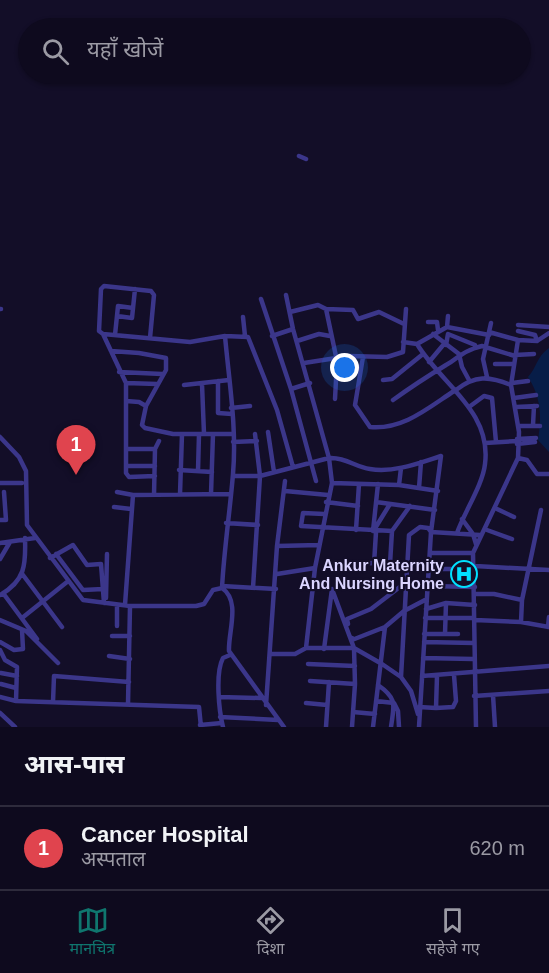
<!DOCTYPE html>
<html lang="hi">
<head>
<meta charset="utf-8">
<style>
	:root { --surface:#0e0a1e; --page:#1c182b; --text:#f1f3f6; --muted:#9b9aa4; --line:#2e2b3c; --accent:#0f766e }
	body { margin:0; font-family:Arial,"Noto Sans Devanagari",sans-serif; background:var(--page); color:var(--text) }
	.you { position:absolute; left:345px; top:368px; width:21px; height:21px; margin:-15px; border:4px solid #fff; border-radius:50%; background:#1a73e8; box-shadow:0 0 0 9px #1a73e833 }
	.badge { display:grid; place-items:center; width:39px; height:39px; border-radius:50%; background:var(--accent); color:#fff; font-size:20px; font-weight:700 }
	.pin { position:absolute; translate:-50% -50px; filter:drop-shadow(0 2px 3px #0008) }
	.pin::after { content:''; position:absolute; top:32px; width:21px; height:18px; background:inherit; clip-path:polygon(0 0,100% 0,50% 100%) }
	.list { margin:0; padding:0; list-style:none }
	h2 { display:flex; justify-content:space-between; align-items:center; height:78px; margin:0; padding:0 24px; font-size:26px }
	h2 small { font-size:20px; font-weight:400; color:var(--muted) }
	.list li { display:grid; grid-template-columns:39px 1fr auto; gap:18px; align-items:center; box-sizing:border-box; height:84px; padding:0 24px; border-top:2px solid var(--line) }
	.list b { display:block; font-size:22px; white-space:nowrap }
	.list p { margin:0; font-size:20px; white-space:nowrap; color:var(--muted) }
	.list em { font-size:20px; font-style:normal; color:var(--muted) }
	.icon { flex:none; width:33px; height:33px; fill:none; stroke:currentColor; stroke-width:2; stroke-linecap:round; stroke-linejoin:round }
	.map { position:relative; flex:none; width:549px; height:727px; overflow:hidden }
	.search { position:absolute; background:var(--surface); box-shadow:0 2px 4px #0004; left:18px; right:18px; top:18px; height:66px; display:flex; align-items:center; gap:15px; box-sizing:border-box; padding:0 21px; border-radius:33px; color:var(--muted); font-size:22px }
	.sheet { height:162px; background:var(--surface) }
	nav { display:flex; justify-content:space-around; align-items:center; box-sizing:border-box; height:84px; border-top:2px solid var(--line); background:var(--surface); font-size:16px; color:var(--muted) }
	nav a { display:grid; justify-items:center; gap:3px }
	nav .on { color:var(--accent) }
	.map>svg:first-child { display:block }
	.water { fill:#071d48 }
	.lines { fill:none; stroke-linecap:round; stroke-linejoin:round }
	.minor { stroke:#3b368a; stroke-width:4.5 }
	.labels { text-anchor:middle; stroke-width:4.5; stroke-linejoin:round; paint-order:stroke }
	.poi-label { font-size:16px; font-weight:bold; fill:#dbd5ff; stroke:#130e28; text-anchor:end }
</style>
</head>
<body>
<div class="map">
<svg width="549" height="727" viewBox="0 0 549 727">
	<rect width="100%" height="100%" fill="#130e28"/>
	<path class="water" d="M549,348V452L538,440C542,417 541,397 528,377C537,367 537,356 549,348Z"/>
	<g class="lines">
		<path class="minor" d="M299,156L306,159
			M286,295L293,329L329,458L332,483L315,568L306,648H354L382,664L401,677L411,691L418,714
			M261,299L291,389L316,481
			M0,309H1
			M326,309L337,361L335,399
			M290,312L318,305L326,309L353,310L358,319L379,312L404,324
			M117,316L132,318L135,289
			M243,317L245,336
			M428,322H437L438,330
			M518,325L549,327
			M447,327L448,316
			M518,331L535,335L537,341
			M489,332L518,340L537,341L549,333
			M103,334L126,383V473L129,477L155,476
			M433,334L459,354L462,367L469,380
			M115,335L118,306L133,308
			M225,336C229,381 237,428 233,474C230,511 224,550 222,588C241,601 228,632 229,651L284,727
			M272,336L293,329
			M150,338L154,295L151,291L104,286L101,289L99,331L103,334L190,342L225,336L248,337L277,410L293,467
			M297,341L319,334L330,336
			M403,342L417,344L447,327L489,335
			M417,344C441,384 492,411 485,464C483,484 464,513 457,533
			M475,348L482,346L515,356
			M111,351L139,353L166,358V370L146,406L142,425L145,428L173,434H233
			M515,355L534,354
			M363,357L355,405L370,427C403,430 428,408 454,391
			M429,362L444,344
			M304,363L349,356L387,357L403,352L406,309
			M495,364H513
			M119,372L162,374
			M487,377L483,359L491,323
			M383,380L392,379L423,354
			M218,381V413L232,414
			M126,383L157,384
			M512,383L528,381
			M202,384L204,434
			M184,385L229,380
			M291,389L310,383
			M456,390C475,375 489,376 511,385
			M514,398L536,395
			M393,400C411,387 428,376 446,365C459,358 458,354 475,348V345L448,334L446,345
			M126,401L139,402L146,406
			M469,407L484,396L492,398L496,442
			M516,407L537,406
			M231,408L250,406
			M533,425L534,406
			M518,426H540
			M268,432L274,472
			M0,437L19,457L26,471L27,525L83,600L130,606H196L204,604L213,590L222,588
			M517,439L536,438
			M233,442L257,441
			M485,443L517,441
			M517,444L535,442
			M126,449H155
			M518,458L527,460L537,474H549
			M126,466H155
			M179,470L212,472
			M198,471L199,434
			M233,476H260L329,458C345,457 355,467 370,469C394,473 419,463 441,456L431,532L419,727
			M0,483H22
			M332,483L399,485L438,491
			M399,485L401,468
			M419,488L421,462
			M285,491L328,495
			M117,492L133,495
			M180,494L182,434
			M211,494L213,434
			M154,495L155,449L159,441
			M326,502L358,506
			M376,502L435,510
			M114,507L131,509
			M497,509L514,517
			M324,514L303,513L301,526L392,531
			M462,519L473,534L476,544
			M0,520H6L4,492
			M226,523L258,525
			M356,530L359,484
			M374,530L390,504
			M487,530L512,539
			M373,531L378,484
			M0,543L35,538
			M277,546L319,545
			M430,553H473
			M56,554L83,590L103,589
			M50,558L73,545L87,565L101,564L104,603
			M0,559L10,542
			M366,563L428,565
			M374,564L376,532
			M390,564L392,531L410,506
			M475,566L549,570
			M428,569H475
			M277,574L315,568
			M23,575L62,627
			M222,586L276,589
			M427,586L475,587
			M253,588L260,476L255,434
			M3,593L37,639
			M475,594H494L522,600
			M0,595C25,581 26,565 25,538
			M106,598L107,554
			M125,605L133,495L230,494
			M426,609L446,603L475,605
			M22,618L67,582
			M425,618H474
			M0,620L26,631L58,663
			M475,620L521,622L549,627
			M521,622L522,600L541,510
			M348,624L347,619L371,609L405,583
			M117,626V605
			M548,627L549,617
			M424,634H458
			M445,634L446,603
			M112,636H130
			M352,638V640L385,627L404,611L425,600
			M0,642L14,650L23,649L22,630
			M424,642L474,643
			M324,649L332,589L354,648L355,684L352,727
			M0,650L5,660L17,667L16,701
			M271,654H295L306,648
			M109,656L130,659
			M423,658L473,659
			M308,664L355,666
			M1,673L17,676
			M422,676L549,666
			M437,676L436,708L453,707L456,701L454,675
			M401,677L409,535L420,527L428,528L431,532L480,535
			M310,681L355,684
			M1,684L16,688
			M378,685C398,699 394,705 391,727
			M493,695L495,727
			M474,696L549,691
			M0,697L16,701L199,707L201,727
			M219,697L261,698
			M376,701L394,703L398,711L399,727
			M53,702L54,676L129,682
			M306,703L327,705
			M128,704L130,606
			M266,705L277,546L285,481
			M419,707L436,708
			M353,712L375,714
			M0,713L15,727
			M220,717L278,720
			M200,725L222,723
			M223,727C219,711 215,673 223,658L230,655
			M326,727L329,682
			M373,727L385,627
			M476,727L473,553L518,458L519,432L511,385L518,340"/>
	</g>
	<defs>
		<symbol id="hospital-ring" viewBox="-11 -11 22 22"><circle r="9.5" fill="#130e28" stroke="#01e0ff" stroke-width="1.5"/><path d="M-5-5h3v3.5h4V-5h3V5h-3V1.5h-4V5h-3Z" fill="#01e0ff"/></symbol>
	</defs>
	<g fill-rule="evenodd">
		<use href="#hospital-ring" x="449" y="559" width="30" height="30"/>
	</g>
	<g class="labels">
		<g class="poi-label">
			<text x="444" y="571">Ankur Maternity<tspan x="444" dy="18">And Nursing Home</tspan></text>
		</g>
	</g>
</svg>
<div class="you"></div>
<div class="pin badge" style="left:76px;top:475px;background:#e0444e">1</div>
<div class="search"><svg class="icon" aria-label="search" viewBox="0 0 24 24"><circle cx="10" cy="10" r="6"/><path d="M15 15l6 6"/></svg>यहाँ खोजें</div>
</div>
<section class="sheet">
<h2>आस-पास<small></small></h2>
<ul class="list">
<li><span class="badge" style="background:#e0444e">1</span><div><b>Cancer Hospital</b><p>अस्पताल</p></div><em>620 m</em></li>
</ul>
</section>
<nav>
<a class="on"><svg class="icon" aria-label="map" viewBox="0 0 24 24"><path d="M3 6l6-2 6 2 6-2v14l-6 2-6-2-6 2zM9 4v14M15 6v14"/></svg>मानचित्र</a>
<a><svg class="icon" aria-label="directions" viewBox="0 0 24 24"><path d="M12 3l9 9-9 9-9-9zM9 14v-3h6M13 9l2 2-2 2"/></svg>दिशा</a>
<a><svg class="icon" aria-label="saved" viewBox="0 0 24 24"><path d="M7 4h10v16l-5-4-5 4z"/></svg>सहेजे गए</a>
</nav>
</body>
</html>
